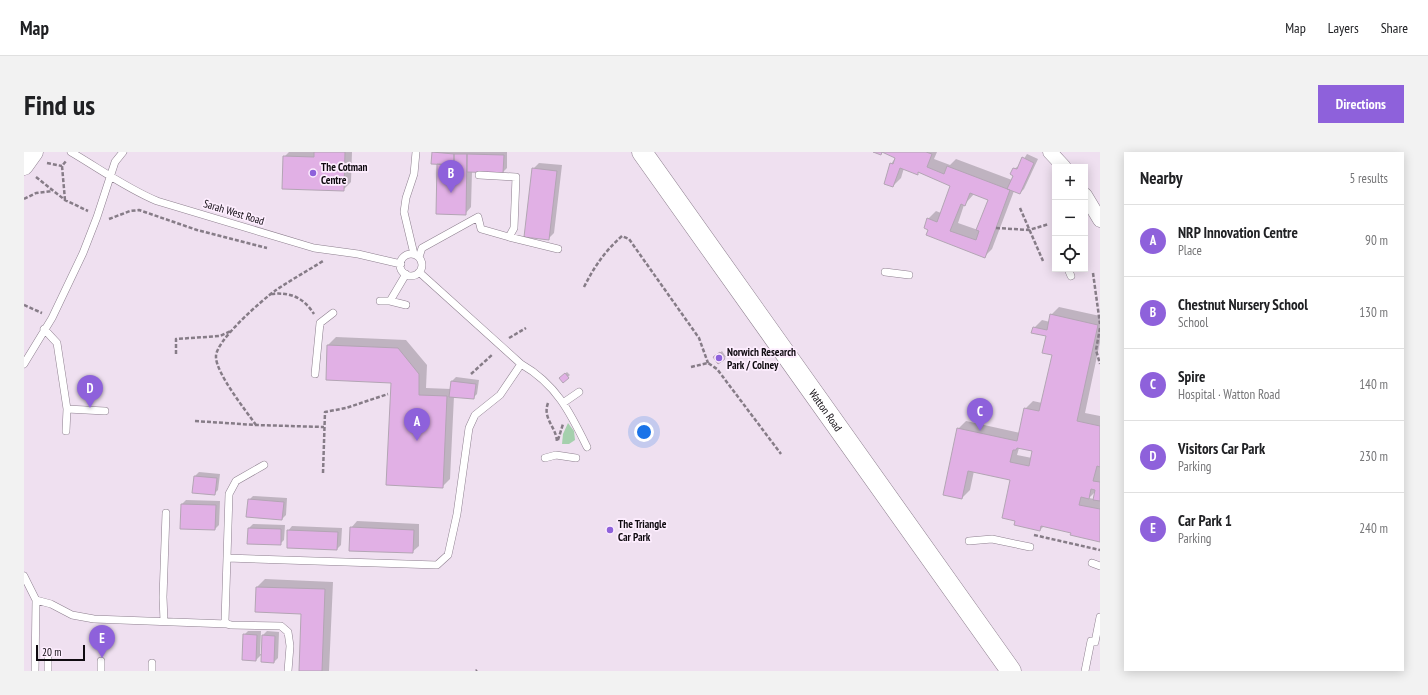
<!DOCTYPE html>
<html lang="en">
<head>
<meta charset="utf-8">
<style>
	:root { --surface:#fff; --page:#f2f2f2; --text:#202124; --muted:#757577; --line:#e0e0e0; --accent:#8e61db }
	body { margin:0; font-family:"PT Sans Narrow",sans-serif; background:var(--page); color:var(--text) }
	.controls { position:absolute; right:12px; top:12px; display:grid; overflow:hidden; border-radius:0px; box-shadow:0 2px 10px #0003 }
	.controls button { width:36px; height:36px; display:grid; place-items:center; padding:0; border:0; border-bottom:1px solid var(--line); background:var(--surface); color:var(--text); font:20px sans-serif }
	.scale { position:absolute; left:12px; bottom:10px; width:49px; box-sizing:border-box; padding-left:4px; border:2px solid #0f0a10; border-top:0; font-size:11px; line-height:14px; white-space:nowrap; color:#0f0a10; -webkit-text-stroke:3px #fdedfe; paint-order:stroke }
	.you { position:absolute; left:620px; top:280px; width:14px; height:14px; margin:-10px; border:3px solid #fff; border-radius:50%; background:#1a73e8; box-shadow:0 0 0 6px #1a73e833 }
	.badge { display:grid; place-items:center; width:26px; height:26px; border-radius:50%; background:var(--accent); color:#fff; font-size:13px; font-weight:700 }
	.pin { position:absolute; translate:-50% -33px; filter:drop-shadow(0 1px 2px #0008) }
	.pin::after { content:''; position:absolute; top:21px; width:14px; height:12px; background:inherit; clip-path:polygon(0 0,100% 0,50% 100%) }
	.list { margin:0; padding:0; list-style:none }
	h2 { display:flex; justify-content:space-between; align-items:center; height:52px; margin:0; padding:0 16px; font-size:17px }
	h2 small { font-size:13px; font-weight:400; color:var(--muted) }
	.list li { display:grid; grid-template-columns:26px 1fr auto; gap:12px; align-items:center; box-sizing:border-box; height:72px; padding:0 16px; border-top:1px solid var(--line) }
	.list b { display:block; font-size:15px; white-space:nowrap }
	.list p { margin:0; font-size:13px; white-space:nowrap; color:var(--muted) }
	.list em { font-size:13px; font-style:normal; color:var(--muted) }
	.icon { flex:none; width:22px; height:22px; fill:none; stroke:currentColor; stroke-width:2; stroke-linecap:round; stroke-linejoin:round }
	.map { position:relative; flex:none; width:1076px; height:519px; overflow:hidden; border-radius:0px }
	header { display:flex; align-items:center; gap:24px; box-sizing:border-box; height:56px; padding:0 20px; background:var(--surface); border-bottom:1px solid var(--line) }
	header strong { font-size:19px }
	nav { display:flex; gap:22px; margin-inline-start:auto; font-size:14px }
	.intro { display:flex; align-items:center; justify-content:space-between; box-sizing:border-box; height:96px; padding:0 24px }
	h1 { margin:0; font-size:28px }
	.button { padding:10px 18px; border-radius:0px; background:var(--accent); color:#fff; font-size:14px; font-weight:700 }
	main { display:flex; gap:24px; padding:0 24px }
	aside { flex:1; background:var(--surface); border-radius:0px; box-shadow:0 2px 10px #0003 }
	.map>svg:first-child { display:block }
	.grass { fill:#a5d0ad }
	.shadow { fill:#0003; fill-rule:evenodd }
	.building { fill:#e1b0e5; stroke:#b3a5b4; fill-rule:evenodd }
	.lines { fill:none; stroke-linecap:round; stroke-linejoin:round }
	.service-casing { stroke:#8d7f8e; stroke-width:8 }
	.minor-casing { stroke:#8d7f8e; stroke-width:15 }
	.tertiary-casing { stroke:#8d7f8e; stroke-width:19 }
	.secondary-casing { stroke:#8d7f8e; stroke-width:21 }
	.path { stroke:#867c87; stroke-width:2.5; stroke-dasharray:4 2; stroke-linecap:butt }
	.service { stroke:#fff; stroke-width:7 }
	.minor { stroke:#fff; stroke-width:14 }
	.tertiary { stroke:#fff; stroke-width:18 }
	.secondary { stroke:#fff; stroke-width:20 }
	.poi-dot { fill:#8e61db; stroke:#fdedfe; stroke-width:1.5 }
	.labels { text-anchor:middle; stroke-width:3.5; stroke-linejoin:round; paint-order:stroke }
	.poi-label { font-size:11px; font-weight:bold; fill:#0f0a10; stroke:#fdedfe; text-anchor:start }
	.street-label { font-size:11px; fill:#0f0a10; stroke:#fdedfe }
</style>
</head>
<body>
<header>
<strong>Map</strong>
<nav><a>Map</a><a>Layers</a><a>Share</a></nav>
</header>
<div class="intro"><h1>Find us</h1><a class="button">Directions</a></div>
<main>
<div class="map">
<svg width="1076" height="519" viewBox="0 0 1076 519">
	<rect width="100%" height="100%" fill="#efe0f0"/>
	<path class="grass" d="M544,271L550,279L551,288L545,292H538L539,282Z"/>
	<path class="shadow" d="M265,0H328L327,30L319,38L260,5Z
		M409,0H483V16L479,20L448,19L447,55L441,62L415,11H408Z
		M860,0H913L910,7L926,13L932,7L988,28L990,17L996,13L1003,2L1014,7L1000,37L996,41L990,39L968,97L960,105L905,77L904,67L912,59L917,61L928,33L910,25L880,16L877,26L869,34L867,12L872,5ZM950,42L965,48L954,78L934,71L940,53Z
		M515,11L538,13L530,81L524,87L509,17Z
		M1035,155L1076,164V190L1061,261L1076,264V389L1048,380L1020,374L1016,378L992,368L987,327L950,319L946,338L938,346L934,277L942,269L996,281L1001,257L1009,249L1018,251L1029,202L1023,184L1010,176L1018,168L1026,170L1027,163ZM995,296L1009,299L1008,306L993,303ZM1072,339L1070,347L1065,346Z
		M312,185L382,188L403,213L402,236L427,237L428,229L432,225L455,228L453,242L449,246L430,244L426,327L418,335L368,230L303,227L304,193Z
		M698,199L702,205L700,206L692,204Z
		M543,220L546,223L539,229L536,226Z
		M175,320L196,322L194,338L190,342L169,340L171,324Z
		M229,344L263,346L262,363L258,367L225,348Z
		M162,348L196,349L195,373L191,377L158,352Z
		M333,369L395,372V394L388,400L327,376Z
		M229,372L261,373L260,388L256,392L225,376Z
		M268,374L318,376L317,393L313,397L264,379Z
		M241,427L309,430L305,519H276L278,461L233,435Z
		M224,479H237L236,502H238L239,483L243,479L255,480L254,506L250,510L238,502L232,508L220,483Z"/>
	<path class="building" d="M290,0H321L320,39L258,37L259,4L290,5Z
		M408,0L430,2V13L407,12Z
		M849,0H902L908,2L903,15L920,22L923,14L986,38L961,106L902,83L904,78L900,76L903,66L913,70L926,34L894,20V23L876,16L869,35L860,32L866,11L869,12L871,6L858,0L857,3ZM946,41L964,48L952,78L955,79L952,88L926,79L937,52L941,54Z
		M430,2H443L442,63L412,62L413,12L430,13Z
		M443,2L480,3L479,21L443,20Z
		M998,5L1010,11L996,42L983,37L989,24L986,22L989,16L993,17Z
		M508,16L533,19L525,88L500,85Z
		M1026,162L1074,173L1053,269L1076,274V315L1073,314L1069,329L1076,330V349L1069,348L1071,338L1067,337L1065,347L1057,345L1055,353L1076,357V390L1046,383L1047,381L1017,374L1016,379L990,373L991,369L978,366L986,328L944,319L938,347L919,343L933,276L993,289L1000,256L1015,259L1028,203L1018,201L1022,184L1007,181L1009,175L1023,178ZM993,296L1008,299L1005,314L986,310L989,298H992Z
		M303,193L374,196L395,222V243L423,244L419,336L362,333L367,231L302,228Z
		M696,200L701,207L694,212L689,205Z
		M541,221L545,226L539,231L535,226Z
		M427,229L452,232L450,247L425,245Z
		M170,324L193,326L191,343L168,341Z
		M224,347L260,350L258,368L222,365Z
		M157,352L192,353L191,378L156,377Z
		M326,375L390,378L389,401L325,399Z
		M224,376L257,377V393L223,392Z
		M263,378L314,380L313,398L263,396Z
		M232,435L301,437L298,519H275L277,462L231,460Z
		M219,482L233,483L232,509L218,508Z
		M238,483L251,484L250,511L237,510Z"/>
	<g class="lines">
		<defs>
			<path id="service" d="M47,0C76,17 102,36 133,49L290,96L334,102L377,112
				M485,85L534,97
				M390,102L380,60L382,46L390,22L392,0
				M376 113a11 11 0 1 1 22 0a11 11 0 1 1-22 0Z
				M395,105L398,96L454,65L457,77L485,85L490,76L492,25L455,23
				M1044,117L1047,124
				M395,120L497,212C532,232 546,260 563,295
				M861,120L885,123
				M356,149H366L382,122
				M366,149L382,153
				M20,177L33,191L43,257L42,279
				M0,212L28,166L59,101L73,65L91,10L99,0
				M291,222L296,171L309,161
				M539,251L555,240
				M43,257L81,259
				M521,306L532,303L552,306
				M240,313L212,329L205,342L201,469L203,472L207,473L257,474L264,480L266,494L264,519
				M945,389L968,387L1006,395
				M203,406L413,413L424,403L433,362L445,276L451,263L476,243L497,212
				M1068,411L1076,414
				M0,424L12,448L11,519
				M12,448L27,452L48,463L70,467L203,472
				M140,469L139,445L142,361
				M1071,490L1076,465
				M24,519V507
				M77,519V509
				M128,519V511
				M1061,519L1067,489"/>
			<path id="minor" d="M1026,0L1040,15
				M1061,43L1076,68"/>
			<path id="tertiary" d="M0,14L10,0"/>
			<g id="secondary">
				<path id="s1" d="M618,0L987,519"/>
			</g>
		</defs>
		<use href="#service" class="service-casing"/>
		<use href="#minor" class="minor-casing"/>
		<use href="#tertiary" class="tertiary-casing"/>
		<use href="#secondary" class="secondary-casing"/>
		<path class="path" d="M23,11L38,14
			M12,25L41,48L64,59
			M0,47L12,41L28,39
			M41,48L38,14L42,9
			M996,56L1019,109
			M85,67L106,59L115,58L173,78L243,96
			M972,76L1005,78L1025,72
			M1069,121L1076,172
			M560,135C570,115 581,99 598,84L605,87L675,186L684,211
			M247,142C266,140 279,145 290,162
			M0,153L18,161
			M1076,176L1072,198L1076,212
			M485,186L502,176
			M152,202V187L196,184L207,179
			M667,215L684,211L693,217L757,302
			M447,222L469,202
			M524,251C518,267 533,275 533,291
			M171,269L232,273L300,275
			M232,273C222,259 192,221 192,205C191,189 238,148 252,138C267,128 283,119 299,109
			M534,288L539,272
			M299,321L301,260L322,256L364,242
			M1010,383L1076,398
			M452,519L453,518"/>
		<use href="#service" class="service"/>
		<use href="#minor" class="minor"/>
		<use href="#tertiary" class="tertiary"/>
		<use href="#secondary" class="secondary"/>
	</g>
	<g class="poi-dot">
		<circle cx="289" cy="21" r="4"/>
		<circle cx="695" cy="206" r="4"/>
		<circle cx="586" cy="378" r="4"/>
	</g>
	<g class="labels">
		<g class="poi-label">
			<text x="297" y="19">The Cotman<tspan x="297" dy="13">Centre</tspan></text>
			<text x="703" y="204">Norwich Research<tspan x="703" dy="13">Park / Colney</tspan></text>
			<text x="594" y="376">The Triangle<tspan x="594" dy="13">Car Park</tspan></text>
		</g>
		<g class="street-label">
			<text transform="translate(210 60) rotate(17)" y="4">Sarah West Road</text>
			<text dy="4" stroke="none"><textPath href="#s1" startOffset="317">Watton Road</textPath></text>
		</g>
	</g>
</svg>
<div class="controls">
<button>+</button>
<button>−</button>
<button><svg class="icon" aria-label="locate" viewBox="0 0 24 24"><circle cx="12" cy="12" r="6"/><path d="M12 2v4M12 18v4M2 12h4M18 12h4"/></svg></button>
</div>
<div class="scale">20 m</div>
<div class="you"></div>
<div class="pin badge" style="left:393px;top:289px">A</div>
<div class="pin badge" style="left:427px;top:41px">B</div>
<div class="pin badge" style="left:956px;top:279px">C</div>
<div class="pin badge" style="left:66px;top:256px">D</div>
<div class="pin badge" style="left:78px;top:506px">E</div>
</div>
<aside>
<h2>Nearby<small>5 results</small></h2>
<ul class="list">
<li><span class="badge">A</span><div><b>NRP Innovation Centre</b><p>Place</p></div><em>90 m</em></li>
<li><span class="badge">B</span><div><b>Chestnut Nursery School</b><p>School</p></div><em>130 m</em></li>
<li><span class="badge">C</span><div><b>Spire</b><p>Hospital · Watton Road</p></div><em>140 m</em></li>
<li><span class="badge">D</span><div><b>Visitors Car Park</b><p>Parking</p></div><em>230 m</em></li>
<li><span class="badge">E</span><div><b>Car Park 1</b><p>Parking</p></div><em>240 m</em></li>
</ul>
</aside>
</main>
</body>
</html>
